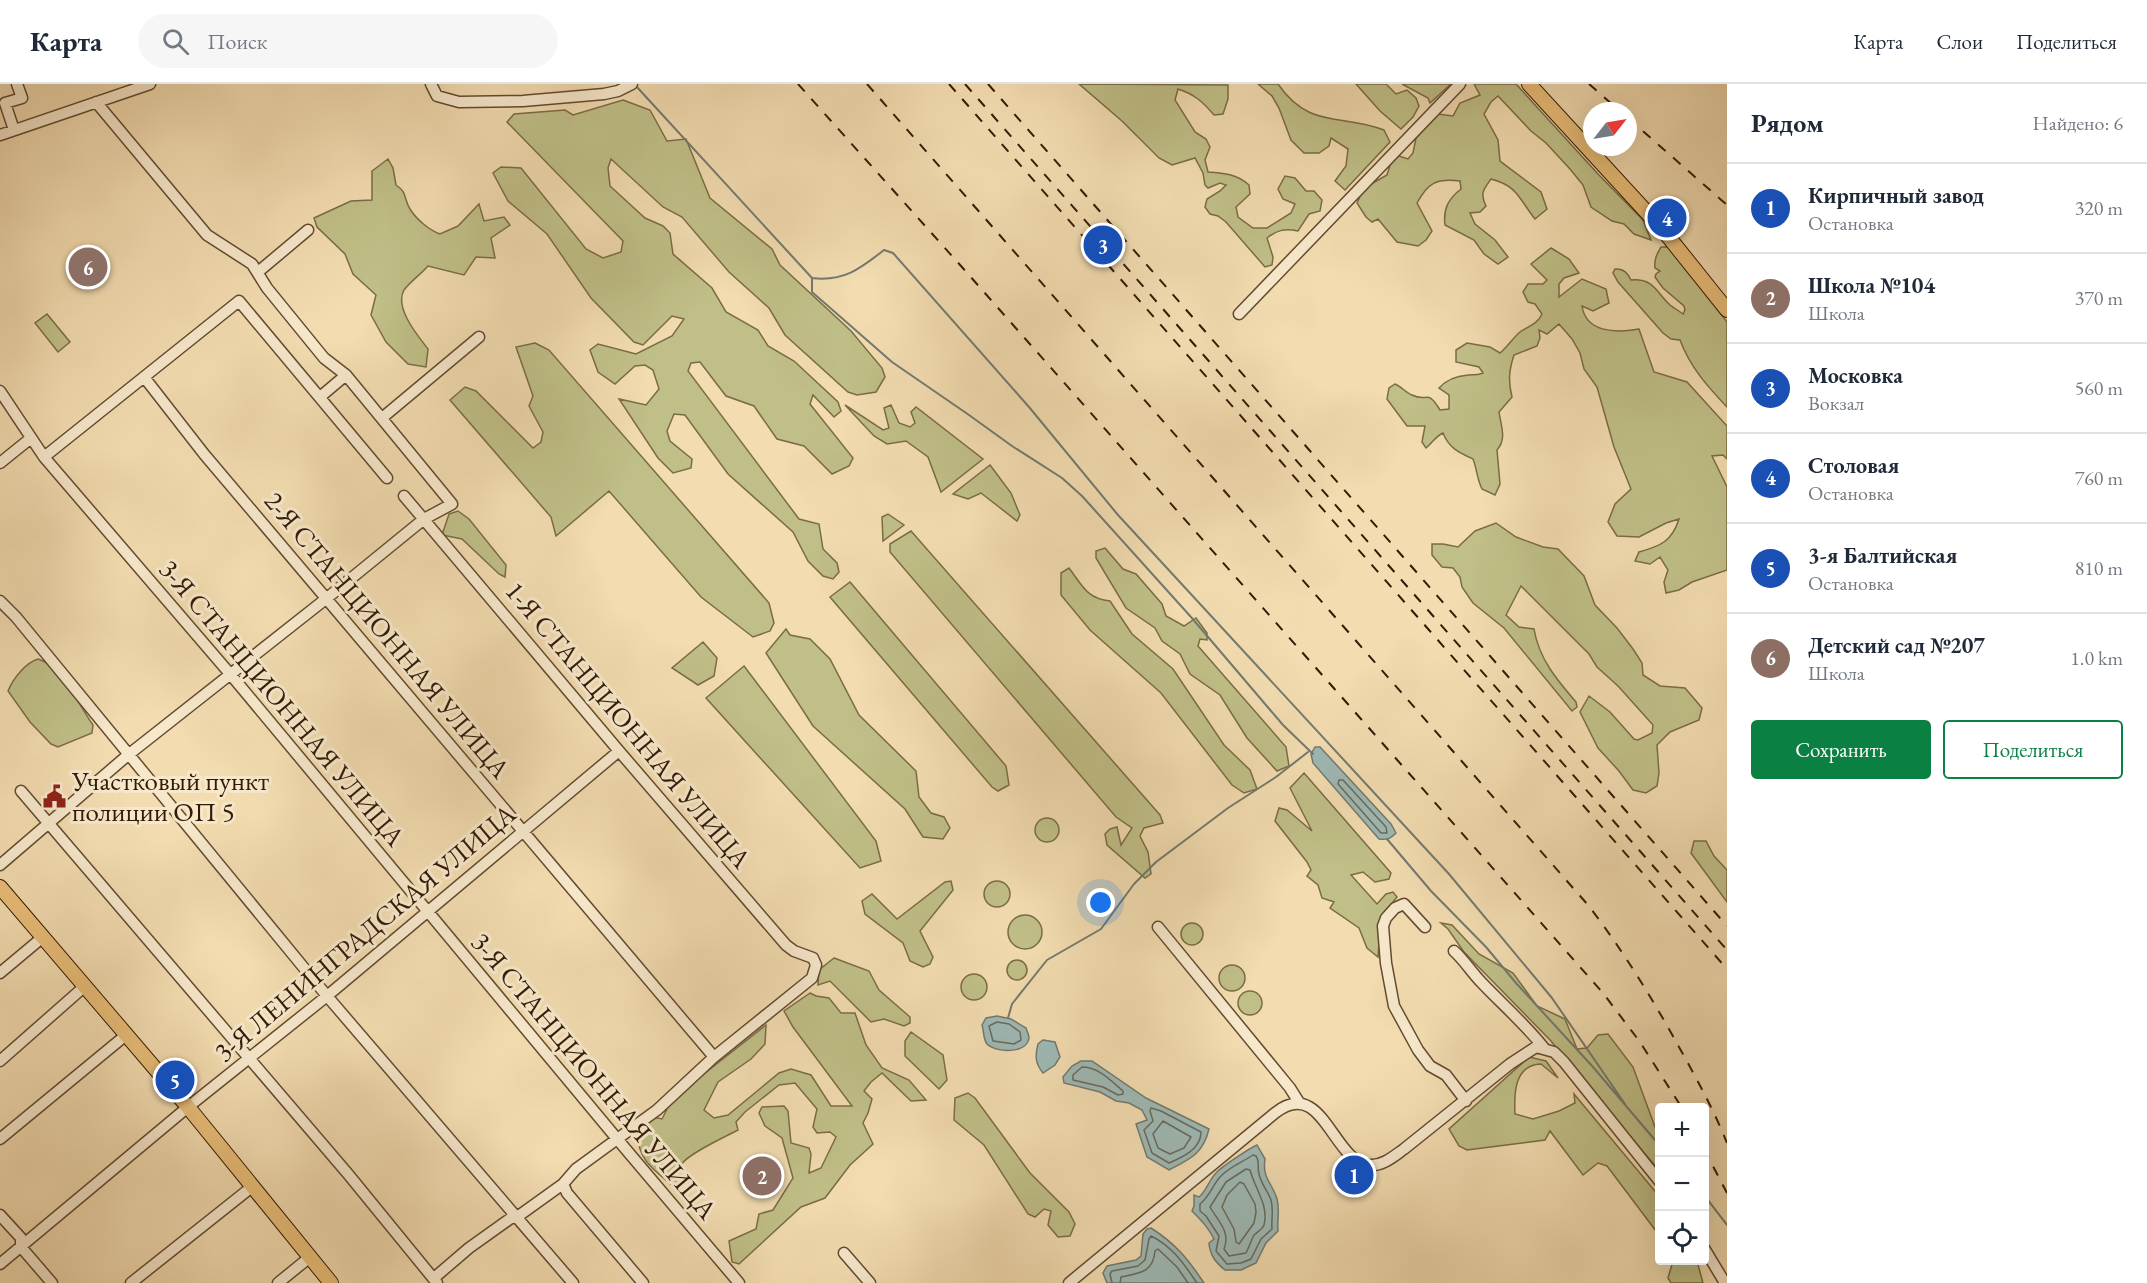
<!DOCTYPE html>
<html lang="ru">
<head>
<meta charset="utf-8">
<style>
	:root { --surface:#fff; --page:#f6f6f7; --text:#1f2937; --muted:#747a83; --line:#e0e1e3; --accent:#0b8043 }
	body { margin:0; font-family:"EB Garamond",serif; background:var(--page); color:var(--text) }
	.controls { position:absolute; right:18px; bottom:18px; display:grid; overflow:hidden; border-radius:6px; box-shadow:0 6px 24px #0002 }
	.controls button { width:54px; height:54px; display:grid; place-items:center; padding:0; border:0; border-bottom:2px solid var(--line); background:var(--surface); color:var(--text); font:30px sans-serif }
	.compass { position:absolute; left:1583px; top:18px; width:54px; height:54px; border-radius:50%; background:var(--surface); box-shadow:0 6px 24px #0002; rotate:59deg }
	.you { position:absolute; left:1101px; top:819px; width:21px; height:21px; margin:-15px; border:4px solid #fff; border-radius:50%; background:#1a73e8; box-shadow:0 0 0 9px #1a73e833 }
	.badge { display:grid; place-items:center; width:39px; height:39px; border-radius:50%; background:var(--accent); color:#fff; font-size:20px; font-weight:700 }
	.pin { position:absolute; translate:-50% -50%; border:3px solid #fff; box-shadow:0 2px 6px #0006 }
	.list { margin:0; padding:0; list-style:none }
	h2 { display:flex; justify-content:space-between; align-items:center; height:78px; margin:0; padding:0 24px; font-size:26px }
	h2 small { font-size:20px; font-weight:400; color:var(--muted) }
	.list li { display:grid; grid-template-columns:39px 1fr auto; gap:18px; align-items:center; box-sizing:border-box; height:90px; padding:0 24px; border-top:2px solid var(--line) }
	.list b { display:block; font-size:22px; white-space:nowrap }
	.list p { margin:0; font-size:20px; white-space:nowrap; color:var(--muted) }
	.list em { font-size:20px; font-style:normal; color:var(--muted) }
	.actions { display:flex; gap:12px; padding:18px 24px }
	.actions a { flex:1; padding:14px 0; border:2px solid var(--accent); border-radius:6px; text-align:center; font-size:21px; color:var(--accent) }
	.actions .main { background:var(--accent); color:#fff }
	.icon { flex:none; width:33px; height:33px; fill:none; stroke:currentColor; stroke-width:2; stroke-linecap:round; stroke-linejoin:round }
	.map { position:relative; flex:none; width:1727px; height:1199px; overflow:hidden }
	header { display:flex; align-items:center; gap:36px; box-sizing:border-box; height:84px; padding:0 30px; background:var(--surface); border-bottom:2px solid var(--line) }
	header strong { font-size:28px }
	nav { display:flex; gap:33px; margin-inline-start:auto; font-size:21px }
	.search { width:420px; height:54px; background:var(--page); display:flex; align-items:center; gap:15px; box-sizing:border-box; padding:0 21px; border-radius:33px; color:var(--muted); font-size:22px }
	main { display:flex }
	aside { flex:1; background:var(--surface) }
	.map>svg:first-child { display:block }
	.green { fill:#c0bf87; stroke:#7a6c46; stroke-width:1.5 }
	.water { fill:#9eb9b5; stroke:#73796f; stroke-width:1.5 }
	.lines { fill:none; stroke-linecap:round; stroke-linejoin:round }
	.shore { stroke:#686a5d; stroke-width:1.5 }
	.stream { stroke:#73796f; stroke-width:2 }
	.minor-casing { stroke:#634a30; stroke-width:13 }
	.major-casing { stroke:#331a05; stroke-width:16 }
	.minor { stroke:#f7e8cc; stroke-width:10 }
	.major { stroke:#e9be78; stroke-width:14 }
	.rail { stroke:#331a05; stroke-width:2; stroke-dasharray:10 10; stroke-linecap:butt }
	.labels { text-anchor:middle; stroke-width:6; stroke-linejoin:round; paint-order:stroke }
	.street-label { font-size:27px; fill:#331a05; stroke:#f7e8cc }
	.poi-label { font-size:27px; fill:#331a05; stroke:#f7e8cc; text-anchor:start }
</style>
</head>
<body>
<header>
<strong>Карта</strong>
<div class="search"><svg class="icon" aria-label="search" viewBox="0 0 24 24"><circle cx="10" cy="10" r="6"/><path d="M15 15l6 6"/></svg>Поиск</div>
<nav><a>Карта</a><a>Слои</a><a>Поделиться</a></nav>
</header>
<main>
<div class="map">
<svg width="1727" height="1199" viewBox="0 0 1727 1199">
	<rect width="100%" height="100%" fill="#f2dcb0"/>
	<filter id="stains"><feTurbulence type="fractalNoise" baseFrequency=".00333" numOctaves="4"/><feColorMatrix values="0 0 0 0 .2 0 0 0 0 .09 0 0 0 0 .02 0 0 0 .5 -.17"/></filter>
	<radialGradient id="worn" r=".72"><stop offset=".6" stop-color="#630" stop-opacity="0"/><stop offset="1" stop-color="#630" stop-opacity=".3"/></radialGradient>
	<path class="green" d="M1079,0L1228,1V15L1223,30L1214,31C1203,18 1194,10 1178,5L1175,16L1195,48L1206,55L1210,63L1205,76L1208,88C1224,89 1237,90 1249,101L1250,110L1236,123L1238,133L1253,144H1267L1291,129L1295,120L1283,115L1278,105L1285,92L1295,94L1306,107H1314L1322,116L1320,127L1309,130L1298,147C1285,144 1277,146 1267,154L1273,173L1272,181L1265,183L1226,138L1218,132L1210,130L1205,123L1207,115L1220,107L1226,101L1220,99L1208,104L1205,101L1203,89L1195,74L1172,81L1159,74L1122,37Z
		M1258,0H1278C1310,46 1341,29 1384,46L1390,58L1345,106L1335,97L1346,82L1348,65L1331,54L1329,62L1319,69H1304L1291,56L1279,24L1272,12Z
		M1356,0H1386L1396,10L1407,6L1416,14L1419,22L1413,33L1401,45L1380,27Z
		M1402,0H1451L1430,19L1428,14Z
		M1474,0H1516L1598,90L1643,136L1651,156L1634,150L1624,140L1612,137L1591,123L1583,101L1570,85L1546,59L1531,47L1498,12L1491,18L1484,30L1498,56L1500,77L1541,108L1547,125L1535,135C1519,115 1518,102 1491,95C1483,106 1480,109 1486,122L1480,128L1470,129L1475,140L1495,156L1508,173L1498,180L1484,170L1474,156L1445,141C1443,125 1448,115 1461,105L1460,97C1436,94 1428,99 1417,119L1432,147L1426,156L1418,162L1397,158L1378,135L1372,138L1366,133L1357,119L1364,104L1387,91L1392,75L1399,72L1408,75L1413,69L1416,54L1438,30L1453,32L1460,19L1480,11Z
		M623,16L650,26L667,57L686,55L710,114L772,165L780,181L851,247L882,284L885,293L876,308L857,311L848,308L785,251L769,224L729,188L682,133L663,123L611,75L608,84L610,102L645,134L663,142L670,149L673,170L712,204L726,228L758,246L768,262L794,277L838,318L841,327L834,333L813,311L810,320L853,374L849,382L832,390L804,362L777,355L754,322L726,312L700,278L691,279L688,287L799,435L819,440L823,465L837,479L839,488L833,495L823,492L808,477L793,448L728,390L685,331L674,330L667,347L670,357L692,375L691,384L673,389L658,374L619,315L646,321L659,305L653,286L645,281L635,282L615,300L598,288L590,266L598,260L636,270L672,252L684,235L672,232L643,261L634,258L591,214L547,150L508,117L493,89L501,83L521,84L586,165L603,174L621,168L623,157L507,38L514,30L565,26L573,31Z
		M388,75L393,84L396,101C408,109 403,114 410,125C416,135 429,146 440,150L458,142L479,120L484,137L504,133L510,141L491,154L495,174L476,173L464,191L428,182C421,190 410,198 404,206C394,224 418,252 428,265L426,283L408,280L386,258L371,231L376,211L353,190L345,170L317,143L314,134L351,117L372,116V87Z
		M1661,163H1671L1674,166L1727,238V323C1708,303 1690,283 1680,256L1671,255L1663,249L1618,198L1613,189L1615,185C1624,184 1628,190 1631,196C1654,194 1656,208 1670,221C1674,224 1679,227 1683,230L1685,226L1684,222L1663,204L1655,193L1656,190L1660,187L1655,184C1654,175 1657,170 1661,163Z
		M1551,164L1569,175L1579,189L1564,194L1559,200V213L1582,195L1606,205L1609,219L1593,227L1582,222C1586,249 1616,249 1639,245L1654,288L1687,298L1727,342V375L1723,371L1712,372L1727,403V486L1692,498L1679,506L1666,509L1664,498L1668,486L1660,473L1650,480L1635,477L1639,468C1661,462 1672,457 1679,435L1666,439L1639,453L1617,452L1608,438L1615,420L1631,405L1614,363L1597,303L1584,285L1580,269L1572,255L1559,240L1547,250L1539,246L1540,254L1537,262L1514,271C1509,286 1508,297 1512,313L1499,328C1501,342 1507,355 1497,366L1500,400L1495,411L1482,405C1477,395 1477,385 1473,375C1458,368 1449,364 1443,349C1436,352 1432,359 1426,364L1422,358L1425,342H1407L1387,315L1389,304L1395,300C1402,303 1406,309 1412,311C1428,319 1427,304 1440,326L1449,325V311L1439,304C1446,296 1457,292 1468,291C1475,290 1477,292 1483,289L1479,283L1456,278V266L1467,259L1490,263L1500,269C1507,263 1514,253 1520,248C1528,242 1537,241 1542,230L1535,220L1528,218L1523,208L1528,200H1543L1547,196L1531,180Z
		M47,230L70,258L58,268L35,239Z
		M535,259L549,266L769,519L774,539L770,547L753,553L701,513L609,407L556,452L551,433L450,316L465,303L476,307L533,364L541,358L543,348L529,322L533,312L516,263Z
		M845,321L883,346L889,344L884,324L891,321L899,339L910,343L915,339L911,328L916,323L983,375L941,408L928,373L906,357L887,360L874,352Z
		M990,381L1011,409L1020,431L1017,437L981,409L968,415L953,410Z
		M458,427L469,435L506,481L505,493L499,490L462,455L442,451L449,430Z
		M888,430L904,441L883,457L882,433Z
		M1496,439L1516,453L1543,463L1558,465L1584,492L1595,521L1617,544L1633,565L1642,579L1643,591L1660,602L1685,604L1702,624L1699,636L1670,648L1657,661L1659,689L1657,702L1646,709L1633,706L1619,687L1598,664L1580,628L1589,612L1610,628L1634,655L1638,656L1652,649L1653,641L1618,602L1597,583L1589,570L1521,502L1506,531L1519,543L1534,545C1539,575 1557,596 1576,618L1577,623L1572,627L1504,544L1473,519L1462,503L1460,493L1453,484L1442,483L1432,471V460H1443L1458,463L1475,447Z
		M911,447L1160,731L1163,739L1144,744L1140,752L1148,768L1151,790L1145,794L1107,761L1105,750L1110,745L1117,743L1121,761L1132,744L1116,733L890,468V460Z
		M1105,464L1123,485L1136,490L1162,520L1166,532L1184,542L1196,534L1207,549V556L1200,555L1198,562L1286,663L1289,682L1277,687L1247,654L1220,611L1190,590L1180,570L1162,557L1155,544L1126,524L1096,474V467Z
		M1069,484C1082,501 1087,515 1110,517L1132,550L1173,585L1224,661L1250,686L1257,705L1244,709L1232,701L1161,609L1090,546L1061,511V489Z
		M850,498L1006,682L1009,701L998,707L992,703L830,513Z
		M786,545L790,551L810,555L830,575L859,631L916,687L919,713L931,729L944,733L950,744L943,755L923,753L905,725L813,642L766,569Z
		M703,558L717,574L714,592L698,601L672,584Z
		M38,575C61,581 80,623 93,641L92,649L58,663L51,660L30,638L8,607C13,595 25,579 38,575Z
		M744,582L876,757L881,777L860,784L706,614Z
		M1304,689L1391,789L1389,795L1375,798L1363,788L1351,791L1377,820L1386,810L1393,808L1397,813L1381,833L1378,873L1367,864L1359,844L1330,824L1334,818L1322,814L1318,801L1307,792L1311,786L1307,778L1275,737L1279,724L1287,726L1312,747L1290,704Z
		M1035 746a12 12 0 1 1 24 0a12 12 0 1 1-24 0Z
		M1694,757H1706L1714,772L1727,786V818L1691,769Z
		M951,797L953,806L920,847L933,873L930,880L923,883L910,877L903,859L865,830L862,817L872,810L897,835L945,798Z
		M984 810a13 13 0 1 1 26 0a13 13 0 1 1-26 0Z
		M1008 848a17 17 0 1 1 34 0a17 17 0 1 1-34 0Z
		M1181 850a11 11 0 1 1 22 0a11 11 0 1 1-22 0Z
		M1441,839L1452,841L1479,870L1513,889L1537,922L1565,935L1577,965L1587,964L1598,951L1608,950L1633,983L1655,1043L1659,1051V1086L1603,1022L1551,957L1464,868L1448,845Z
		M834,874L869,887L879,906L910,933V939L904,942L884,935L871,938L830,897L818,901L819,886Z
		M1007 886a10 10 0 1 1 20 0a10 10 0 1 1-20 0Z
		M1219 894a13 13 0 1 1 26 0a13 13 0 1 1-26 0Z
		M961 903a13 13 0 1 1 26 0a13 13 0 1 1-26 0Z
		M1238 919a12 12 0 1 1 24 0a12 12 0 1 1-24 0Z
		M810,909L816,912L829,914L841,929H855L866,961L882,984L909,996L926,1016L911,1017L882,989L871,998L864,1007L872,1015L868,1029L863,1039L873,1060L850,1081L825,1114L801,1123L739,1180L732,1178L729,1157L756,1145L759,1130L773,1126L793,1094L782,1054L765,1042L759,1029L762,1023L784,1022L788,1027L791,1059L809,1064L811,1070L809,1089L821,1084L836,1053L830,1048L817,1049L813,1043L817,1025L795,999L779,1001L745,1028L736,1038L738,1046C725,1053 687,1070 681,1081C677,1088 679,1093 680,1100L673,1102C653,1085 639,1077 637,1050L652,1033L662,1035L672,1015L766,941L765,960L751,975L718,998L704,1026L714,1034L728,1031L779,989L791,985L811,991L831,1022H852L793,943L784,927Z
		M911,948L943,971L947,996L939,1005L905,972V957Z
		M1529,973L1546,977L1558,994L1541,980C1514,981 1514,1010 1515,1030L1533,1035L1559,1027L1575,1019L1574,1010L1659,1112V1151L1607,1082L1598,1079L1583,1091L1550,1047L1545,1056L1467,1066L1459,1062L1449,1045Z
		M968,1009L975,1014L1030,1089L1069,1128L1075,1140L1070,1152L1058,1153L1048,1141L1051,1127L1044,1125L1035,1133L1028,1130L984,1061L954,1036L955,1014Z
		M1673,1177H1697L1703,1199H1671L1668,1194Z"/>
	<path class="water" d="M1315,663H1320L1391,740L1396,749C1390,755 1387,756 1379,755L1313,679L1311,670Z
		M997,932L1011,935L1026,944C1027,947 1029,951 1029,954C1027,970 996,969 987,960C983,955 984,947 982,941L986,934Z
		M1043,956L1055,958L1060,973L1055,981L1043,989C1035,979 1035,972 1038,960Z
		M1081,977H1092L1146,1014L1209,1045C1203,1070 1190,1075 1169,1086L1147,1073L1136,1040L1147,1036L1142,1026L1129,1019L1116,1017L1100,1008L1064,999L1063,993L1072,982Z
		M1257,1061L1265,1075C1262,1095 1272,1098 1277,1115C1280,1126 1277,1136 1278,1147L1266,1159L1256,1179L1241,1186H1225C1215,1178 1210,1171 1209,1159L1214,1155C1208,1143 1201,1136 1192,1127L1194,1122V1111L1199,1113C1206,1108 1209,1096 1216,1089C1221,1083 1250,1064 1257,1061Z
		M1151,1144C1176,1160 1188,1175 1204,1199H1107L1103,1189L1107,1182L1136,1176L1141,1172L1143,1150L1147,1145Z"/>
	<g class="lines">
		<path class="shore" d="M1339,696H1343L1386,743L1387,749H1381L1338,700Z
			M997,938L1009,940L1020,948L1021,956L1014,960L993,957L989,942Z
			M1082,983C1099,983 1111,997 1123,1007V1010L1118,1011L1103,1003L1073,996V991Z
			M1151,1024L1161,1027L1201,1048C1201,1065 1183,1073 1169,1079L1152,1069L1144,1046L1153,1037L1150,1027Z
			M1163,1037L1191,1053L1184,1064L1170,1070L1158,1064L1153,1050Z
			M1253,1071L1256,1072C1260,1078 1257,1083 1259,1090C1261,1100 1268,1107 1271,1116C1274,1127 1271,1135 1272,1145L1261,1155L1251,1175L1241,1179L1227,1180L1216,1167L1219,1152L1206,1132L1200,1127V1120C1210,1112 1212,1102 1220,1093C1229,1083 1243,1078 1253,1071Z
			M1246,1085L1250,1086C1255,1105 1269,1121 1264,1141C1263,1145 1257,1148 1254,1151C1251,1157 1249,1163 1246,1169L1229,1172L1224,1165C1231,1148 1218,1137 1210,1123L1226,1098Z
			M1240,1098L1244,1100L1255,1120L1256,1128L1254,1139L1239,1160L1236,1158L1234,1145L1222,1123L1227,1111Z
			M1112,1199L1110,1190L1112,1187L1138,1182L1145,1176L1149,1155L1151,1152C1172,1162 1184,1180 1197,1199
			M1120,1199L1121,1193C1139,1189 1153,1189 1155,1167L1158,1165L1177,1183L1188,1199"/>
		<path class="stream" d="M636,2L812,194V208L892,278L969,331L1012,362L1062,394L1082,412L1191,533L1283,641L1313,670
			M812,194C843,198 860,185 884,166L893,169L1029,323L1118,431L1449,790L1552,914L1625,1020
			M1387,755L1431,807L1486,863L1516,899L1593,983L1660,1062
			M1008,934L1012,920L1047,876L1101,845L1134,800L1156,778L1228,724L1276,693L1308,668
			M1704,1111L1727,1141"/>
		<defs>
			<path id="minor" d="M431,0L437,12L459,18L523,17L604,10L618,7L632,0
				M14,46L5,19L22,14L17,0
				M0,51L150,0
				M258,188L308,146
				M1239,230L1460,0
				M144,293L204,370L714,973
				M0,307L44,373L231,591L618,1056L739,1199
				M320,313L346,291
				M382,334L479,253
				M44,373L239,217L387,394
				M0,379L31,354
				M404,412L619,667L786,861L794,867L813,874L816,881L812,894L714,973L657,1026L576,1085L563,1100L517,1133L511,1134L469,1164L434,1194
				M0,517L16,533L327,912L573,1199
				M21,707L348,1090L437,1199
				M0,781L128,671L327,514L424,435L452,420L346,291L324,274L267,204L252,180L207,151L96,18
				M1158,843L1290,1004L1300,1020
				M1425,843L1404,820L1395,824L1386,834L1383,842L1386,879L1394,922L1418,966L1430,982L1446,991L1466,1017
				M1454,867C1465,877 1472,889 1482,899C1503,921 1526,941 1544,964
				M0,889L43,853
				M0,977L85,902
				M0,1055L126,951
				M563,1100L567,1109L643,1199
				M0,1131L21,1154V1163L52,1199
				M1704,1164L1725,1199
				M844,1169L870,1199
				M0,1180L188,1023L327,912L619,667
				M131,1199L253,1102
				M278,1199L310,1173
				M1069,1199L1275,1029C1323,991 1333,1080 1370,1081C1383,1082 1394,1072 1404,1065L1510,980L1536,963L1554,968L1564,978L1660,1098"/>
			<path id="major" d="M1529,0L1663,146L1727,226
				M0,803L188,1023L331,1199"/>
		</defs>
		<use href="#minor" class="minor-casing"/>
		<use href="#major" class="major-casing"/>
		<use href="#minor" class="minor"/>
		<use href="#major" class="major"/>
		<path class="rail" d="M798,0L961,182L1603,909L1640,958L1682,1024
			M867,0L1588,821C1625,869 1655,919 1684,972C1700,1001 1715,1029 1727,1059
			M949,0L1727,885
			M965,0L1727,866
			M988,0L1727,842
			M1589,0L1620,27
			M1628,34L1727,121
			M1704,1065L1727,1109"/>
	</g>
	<defs>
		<symbol id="civic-bare" viewBox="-9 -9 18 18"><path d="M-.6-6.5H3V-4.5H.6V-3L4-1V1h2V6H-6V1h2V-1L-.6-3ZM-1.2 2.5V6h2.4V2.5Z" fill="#8f2418" stroke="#f7e8cc" stroke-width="2.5" paint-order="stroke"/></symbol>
	</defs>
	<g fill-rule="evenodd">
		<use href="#civic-bare" x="38" y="696" width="33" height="33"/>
	</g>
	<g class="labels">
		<g class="street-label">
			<text transform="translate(387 551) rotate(50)" y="9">2-Я СТАНЦИОННАЯ УЛИЦА</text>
			<text transform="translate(282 619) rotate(50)" y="9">3-Я СТАНЦИОННАЯ УЛИЦА</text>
			<text transform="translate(628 641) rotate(50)" y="9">1-Я СТАНЦИОННАЯ УЛИЦА</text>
			<text transform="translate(365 849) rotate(-40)" y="9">3-Я ЛЕНИНГРАДСКАЯ УЛИЦА</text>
			<text transform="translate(594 992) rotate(50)" y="9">3-Я СТАНЦИОННАЯ УЛИЦА</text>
		</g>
		<g class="poi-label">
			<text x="72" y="706">Участковый пункт<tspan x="72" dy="31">полиции ОП 5</tspan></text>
		</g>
	</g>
	<rect width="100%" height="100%" filter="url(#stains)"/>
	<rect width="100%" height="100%" fill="url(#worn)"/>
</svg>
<div class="controls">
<button>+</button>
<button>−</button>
<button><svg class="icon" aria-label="locate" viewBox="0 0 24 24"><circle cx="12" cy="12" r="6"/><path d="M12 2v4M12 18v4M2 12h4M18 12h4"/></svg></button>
</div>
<svg class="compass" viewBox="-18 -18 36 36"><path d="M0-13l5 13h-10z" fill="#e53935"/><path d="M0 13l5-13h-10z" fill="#747a83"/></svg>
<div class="you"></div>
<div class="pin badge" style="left:1354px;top:1091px;background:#1a4fb4">1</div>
<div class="pin badge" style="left:762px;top:1092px;background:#8d6e63">2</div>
<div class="pin badge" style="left:1103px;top:161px;background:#1a4fb4">3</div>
<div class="pin badge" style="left:1667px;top:134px;background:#1a4fb4">4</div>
<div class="pin badge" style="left:175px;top:996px;background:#1a4fb4">5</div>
<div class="pin badge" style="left:88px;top:183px;background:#8d6e63">6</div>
</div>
<aside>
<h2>Рядом<small>Найдено: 6</small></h2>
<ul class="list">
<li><span class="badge" style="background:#1a4fb4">1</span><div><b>Кирпичный завод</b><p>Остановка</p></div><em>320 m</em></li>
<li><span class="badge" style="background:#8d6e63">2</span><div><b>Школа №104</b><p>Школа</p></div><em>370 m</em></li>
<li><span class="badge" style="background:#1a4fb4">3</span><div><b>Московка</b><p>Вокзал</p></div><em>560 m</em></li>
<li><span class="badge" style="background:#1a4fb4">4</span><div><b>Столовая</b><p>Остановка</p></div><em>760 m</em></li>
<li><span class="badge" style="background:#1a4fb4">5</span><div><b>3-я Балтийская</b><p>Остановка</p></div><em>810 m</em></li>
<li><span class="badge" style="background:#8d6e63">6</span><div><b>Детский сад №207</b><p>Школа</p></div><em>1.0 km</em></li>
</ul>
<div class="actions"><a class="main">Сохранить</a><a>Поделиться</a></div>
</aside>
</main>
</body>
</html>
